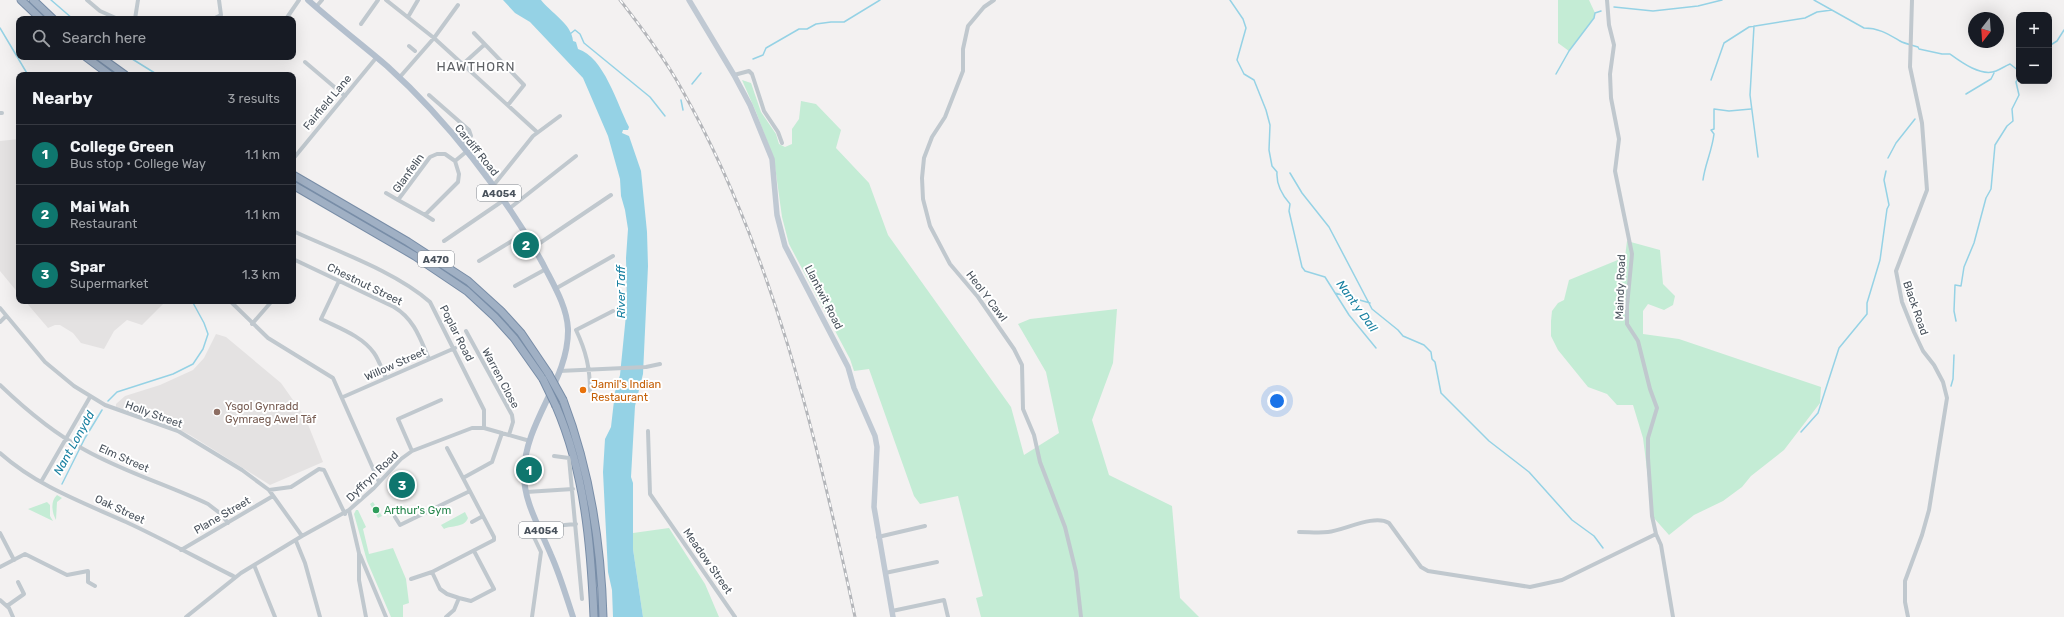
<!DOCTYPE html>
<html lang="en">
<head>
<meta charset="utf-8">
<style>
	:root { --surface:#171b24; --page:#242831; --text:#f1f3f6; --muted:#9ea1a6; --line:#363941; --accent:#0f766e }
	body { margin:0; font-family:Rubik,sans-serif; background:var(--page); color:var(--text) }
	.controls { position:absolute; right:12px; top:12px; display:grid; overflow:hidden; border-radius:8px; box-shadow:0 4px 16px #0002 }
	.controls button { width:36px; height:36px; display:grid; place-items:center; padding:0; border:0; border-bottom:1px solid var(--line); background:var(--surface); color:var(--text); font:20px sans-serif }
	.compass { position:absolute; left:1968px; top:12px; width:36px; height:36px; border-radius:50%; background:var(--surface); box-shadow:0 4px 16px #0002; rotate:197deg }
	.you { position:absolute; left:1277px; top:401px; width:14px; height:14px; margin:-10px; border:3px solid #fff; border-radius:50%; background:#1a73e8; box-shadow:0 0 0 6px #1a73e833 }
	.badge { display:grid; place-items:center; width:26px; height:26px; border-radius:50%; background:var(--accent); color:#fff; font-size:13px; font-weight:700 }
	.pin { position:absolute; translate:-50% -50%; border:2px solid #fff; box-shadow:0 1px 4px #0006 }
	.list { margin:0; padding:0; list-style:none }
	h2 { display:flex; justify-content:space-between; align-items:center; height:52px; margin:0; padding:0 16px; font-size:17px }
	h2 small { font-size:13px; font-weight:400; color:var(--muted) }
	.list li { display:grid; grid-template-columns:26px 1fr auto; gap:12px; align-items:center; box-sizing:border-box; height:60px; padding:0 16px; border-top:1px solid var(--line) }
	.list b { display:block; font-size:15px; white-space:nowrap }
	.list p { margin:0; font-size:13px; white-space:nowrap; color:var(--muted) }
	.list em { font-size:13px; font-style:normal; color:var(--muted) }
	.icon { flex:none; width:22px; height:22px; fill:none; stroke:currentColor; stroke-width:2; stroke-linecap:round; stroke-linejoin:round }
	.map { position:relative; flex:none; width:2064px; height:617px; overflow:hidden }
	.search { position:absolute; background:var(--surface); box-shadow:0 4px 16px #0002; left:16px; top:16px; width:280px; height:44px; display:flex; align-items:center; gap:10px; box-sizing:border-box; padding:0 14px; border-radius:8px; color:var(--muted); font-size:15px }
	.panel { position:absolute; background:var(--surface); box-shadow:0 4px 16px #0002; left:16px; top:72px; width:280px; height:232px; border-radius:8px }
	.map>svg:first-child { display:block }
	.education { fill:#e4e2e2 }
	.green { fill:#c4ecd5 }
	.water { fill:#95d2e5 }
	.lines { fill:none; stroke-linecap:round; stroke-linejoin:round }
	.stream { stroke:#95d2e5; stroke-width:1.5 }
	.trunk-casing { stroke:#788da7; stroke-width:9 }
	.minor { stroke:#c0c8ce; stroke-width:4 }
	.secondary { stroke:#c0c9d3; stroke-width:5.5 }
	.primary { stroke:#b3bfcd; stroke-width:6 }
	.trunk { stroke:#a0b0c4; stroke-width:7 }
	.rail-casing { stroke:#b4b6ba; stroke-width:3 }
	.rail { stroke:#fff; stroke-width:1.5; stroke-dasharray:4.5; stroke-linecap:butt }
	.trunk-bridge-casing { stroke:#788da7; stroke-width:9; stroke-linecap:butt }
	.trunk-bridge { stroke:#a0b0c4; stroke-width:7 }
	.food-dot { fill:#e8710a; stroke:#fff; stroke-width:1.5 }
	.education-dot { fill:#8d6e63; stroke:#fff; stroke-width:1.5 }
	.leisure-dot { fill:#2e9e5b; stroke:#fff; stroke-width:1.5 }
	.labels { text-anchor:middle; stroke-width:4; stroke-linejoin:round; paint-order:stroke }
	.shield { fill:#fff; stroke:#80878e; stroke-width:1 }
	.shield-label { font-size:10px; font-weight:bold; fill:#4a535d }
	.street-label { font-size:11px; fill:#4a535d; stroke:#fff }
	.food-label { font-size:11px; fill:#c56008; stroke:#fff; text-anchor:start }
	.education-label { font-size:11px; fill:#785e54; stroke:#fff; text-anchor:start }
	.leisure-label { font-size:11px; fill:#27864d; stroke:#fff; text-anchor:start }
	.water-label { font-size:12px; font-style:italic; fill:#1980a1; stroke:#fff }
	.quarter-label { font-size:13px; letter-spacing:1px; fill:#5e6165; stroke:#fff }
</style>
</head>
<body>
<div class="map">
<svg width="2064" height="617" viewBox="0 0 2064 617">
	<rect width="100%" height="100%" fill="#f3f1f1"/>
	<path class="education" d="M19,139V294L0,271V141Z
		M25,301H166L142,325L127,320L114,331L104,349L81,343L73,333L60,325H55L48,328Z
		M216,334L226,337L281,383L305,417L323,462L270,485L190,435L157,419L116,407V404L125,396L160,385L193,370L204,358Z"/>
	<path class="green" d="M1558,0H1589L1595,13L1594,18L1569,51L1558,43Z
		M742,80L751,83L761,112L776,134L779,144L785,147L792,144V129L799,119L801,101L816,104L841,130L836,148L869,183L888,235L1011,407L1024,455L1059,433L1046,372L1018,324L1030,319L1117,309L1113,363L1092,420L1109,475L1172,506L1180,598L1199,617H981L976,598L983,596L958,496L920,504L914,496L869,369L854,371L850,359L789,244L782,217L774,159L756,112Z
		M1627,241L1660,250L1663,284L1675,296L1673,305L1664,310L1648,304L1643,311V334L1679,339L1821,387L1820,403L1784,450L1751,476L1742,487L1723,501L1694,515L1669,535L1653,517L1643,438L1633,405H1617L1607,394L1588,387L1558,350L1551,336V321L1552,311L1558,303L1564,300L1569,280L1625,257Z
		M57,495L62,498L57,502L56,520C52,513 50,501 57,495Z
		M47,502L50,505V516L53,521L28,509Z
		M373,502L382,516L378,518L370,504Z
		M356,510H358L366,527L363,529L369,554L393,548L406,579L409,603L403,605V617H391L367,561L354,514Z
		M465,512L468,518C464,528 452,525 444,529L441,525Z
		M669,528L705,584L719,617H643L633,549V533Z"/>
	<path class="water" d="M503,0H541C550,12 572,24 573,41L576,42L578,49C604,57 617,104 629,127L628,130H623L622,133L629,136L641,171L647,232L648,266L643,374L635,406L631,477L633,483V549L643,617H613L612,590L608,572L603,472L605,439L611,427L615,392L620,375L627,305L626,258L628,229L625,210L621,196L620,179L608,136L583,78L530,22L515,13Z"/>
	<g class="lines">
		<path class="stream" d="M51,0L73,19
			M1230,0L1243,19L1246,28L1237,60L1244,74L1254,80L1266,110L1270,125L1269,150L1272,166L1277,172C1276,185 1282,195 1290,204L1289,211L1302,267L1305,271L1325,277L1349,315L1376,348
			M1814,0L1864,28C1879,28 1888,34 1900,41C1905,44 1913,45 1918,47L1919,49L1942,54H1950C1961,62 1981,77 1996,71C2001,69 2005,66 2010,64L2019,71
			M1614,7L1653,11L1698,6L1722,0
			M1754,26L1750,95L1758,157
			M0,28L28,75
			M570,34L575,30L580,34L584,43L650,97L665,116
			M2049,46L2057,41L2064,30
			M129,57L158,75
			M753,59L763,55L766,48L799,29H807L816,24L831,22H844L880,0
			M1556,74L1569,51L1594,18L1595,13L1601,11
			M1711,80L1724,43L1749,27L1805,18L1817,12L1832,10
			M692,84L701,73
			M1966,94L1991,79L1994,73
			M681,100L683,110
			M1888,158L1896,143L1915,119
			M1290,173L1302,193L1329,227L1372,309L1398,330L1403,336L1424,345L1431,352L1432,359L1435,362L1441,393L1489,441L1529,472L1572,520L1594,536L1603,548
			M1703,180C1705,164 1712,151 1714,134L1711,130L1714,129V109L1729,111L1751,109
			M1335,293L1370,303
			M1956,321L1954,311L1955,285L1961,286L1964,267L1974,243L1986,198L1991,189L1995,145L2007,126L2013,121L2012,109L2019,95L2016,82L2019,77
			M1951,386L1953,379L1954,355
			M108,401L117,392L173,374L193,364L203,349L208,334L204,323L192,301
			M1801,432L1818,413L1839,348L1867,314V303L1880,260L1887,209L1889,205L1884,180L1886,171
			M62,484L85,438L102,410"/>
		<defs>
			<path id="trunk" d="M21,0L41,19
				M33,0L53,19
				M86,57L110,75
				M100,57L125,75
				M293,175L408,242L468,281L501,311L521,333L548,373
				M293,185L415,256L467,291L495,317L514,338L543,379
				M563,400C589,468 601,544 603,617
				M556,406C585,473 591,545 594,617"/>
		</defs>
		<use href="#trunk" class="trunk-casing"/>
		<path class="minor" d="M87,0L100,11L118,19
			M386,0L434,38L537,132
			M994,0L984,7L968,26L963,49V71L945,117L932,137L924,158L922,178L923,199L930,226L950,264L978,297L1014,349L1022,365L1023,409L1034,435L1040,462L1065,527L1076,572L1081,617
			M1607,0L1609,25L1614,45L1610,74L1611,98L1619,139L1615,171L1632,254L1627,306V324L1638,341L1650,389L1657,408L1648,438V458L1652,516L1656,534L1661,545L1673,617
			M316,7L322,0
			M408,17L418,0
			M135,19L138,0
			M213,19L221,15L219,0
			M286,19L299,0
			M361,24L378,0
			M474,33L524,85L508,105
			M409,46L415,51
			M305,62L345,96
			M463,64L484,45
			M734,75L749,71L752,74L764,111L778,132L782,143
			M399,78L434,38L458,5
			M429,95L469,130L471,136L462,146
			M0,113H2
			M437,154H445L455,161L459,174L458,182L425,215L398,200L430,157Z
			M293,159L376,58
			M455,161L466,152
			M493,186L533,136L560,116
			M386,193L398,200
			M510,208L576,156
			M425,215L433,220
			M293,231C336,251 395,271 430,302L484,410V428
			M444,241L504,200
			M534,247L611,195
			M293,259L394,307C414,319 420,338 429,359
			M479,261L525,233
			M339,281L321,319C339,328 362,336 374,353C379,360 382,370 386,378
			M515,286L546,269
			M555,289L613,256
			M230,301L268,338L333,378L379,482
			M0,308L45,362L74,386L105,405L178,431L242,470L269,490L302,536
			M0,322L6,316
			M252,324L272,301
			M466,331L512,415L513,422L509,435
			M559,371L646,367L660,364
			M0,385C26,410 53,433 85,450C124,472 168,485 208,504L221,514L228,523
			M590,391C590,368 586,351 576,330L613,311
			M343,397L455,348
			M648,431L650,494L735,617
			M447,448L463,478
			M412,451L398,419L441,400
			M0,453C37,486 82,502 126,522C163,539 199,559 235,577
			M554,456L569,458L582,599
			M41,482L90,397
			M269,490L291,487L319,469L324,470L345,514
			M526,492L573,489
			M349,510L359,553V580L366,617
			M395,517L400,525L470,491
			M472,522L483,516
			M553,526L576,524
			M531,531L541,552L532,617
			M1299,532C1309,532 1319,533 1328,532C1345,530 1374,514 1389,523L1421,567L1428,571L1530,587L1562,580L1656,534
			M0,533L14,560
			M878,537L925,526
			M296,541L305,563L320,617
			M181,550L273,496
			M360,555L386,617
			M254,565L275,617
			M0,567L25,554L67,575L88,571V582L95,586
			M432,572L440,589L447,594L459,598L471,601L494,589L474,551
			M885,573L937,562
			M411,579L432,572L494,540V537L463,478L492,462L502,433
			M0,600L9,608L13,617
			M7,606L24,594L18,582
			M892,611L944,600L948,617
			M186,617L241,573L302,536L349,510L374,488L401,459L412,451L472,428H484L530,441
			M446,617L454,610L459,598
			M1908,617L1905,602V581L1922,535L1929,510L1947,398L1943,382L1934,365L1923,351L1914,332L1902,302L1896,271L1927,190L1922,123L1910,67L1912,0"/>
		<path class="secondary" d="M689,0L734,75L750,105L772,159L777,215L785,246L848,367L854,388L875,436L877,447L874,507L893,617"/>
		<path class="primary" d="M308,0C334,23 361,44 387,66C446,119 505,194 543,264C553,284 567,306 568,329C569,380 525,421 524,472C523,501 540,528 551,555C560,575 566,596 573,617"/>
		<use href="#trunk" class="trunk"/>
		<defs>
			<path id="rail" d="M620,0C642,28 664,57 681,88C772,248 817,438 855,617"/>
		</defs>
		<use href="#rail" class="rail-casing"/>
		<use href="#rail" class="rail"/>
		<defs>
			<path id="trunk-bridge" d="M548,373L563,400
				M543,379L556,406"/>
		</defs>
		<use href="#trunk-bridge" class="trunk-bridge-casing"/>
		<use href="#trunk-bridge" class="trunk-bridge"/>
	</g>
	<circle class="food-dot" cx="583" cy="390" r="4"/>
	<circle class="education-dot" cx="217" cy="412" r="4"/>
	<circle class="leisure-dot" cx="376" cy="510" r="4"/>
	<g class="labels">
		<g class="shield">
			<rect x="477" y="185" width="44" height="16" rx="3"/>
			<rect x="418" y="251" width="36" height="16" rx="3"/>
			<rect x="519" y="522" width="44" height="16" rx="3"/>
		</g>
		<g class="shield-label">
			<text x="499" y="197">A4054</text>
			<text x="436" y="263">A470</text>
			<text x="541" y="534">A4054</text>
		</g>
		<g class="street-label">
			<text transform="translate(327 102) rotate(-50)" y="4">Fairfield Lane</text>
			<text transform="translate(477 150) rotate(51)" y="4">Cardiff Road</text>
			<text transform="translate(408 173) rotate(-54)" y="4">Glanfelin</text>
			<text transform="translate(365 284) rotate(26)" y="4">Chestnut Street</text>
			<text transform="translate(1620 287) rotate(-88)" y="4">Maindy Road</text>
			<text transform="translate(987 296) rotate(53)" y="4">Heol Y Cawl</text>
			<text transform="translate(824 297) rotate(63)" y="4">Llantwit Road</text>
			<text transform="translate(1916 308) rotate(71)" y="4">Black Road</text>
			<text transform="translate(457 333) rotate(63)" y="4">Poplar Road</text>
			<text transform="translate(395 364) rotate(-24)" y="4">Willow Street</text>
			<text transform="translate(501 378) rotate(62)" y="4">Warren Close</text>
			<text transform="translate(154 414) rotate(20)" y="4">Holly Street</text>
			<text transform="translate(124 458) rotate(24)" y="4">Elm Street</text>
			<text transform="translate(372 476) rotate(-44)" y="4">Dyffryn Road</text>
			<text transform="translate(120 509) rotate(25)" y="4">Oak Street</text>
			<text transform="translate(222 515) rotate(-30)" y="4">Plane Street</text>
			<text transform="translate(708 561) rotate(55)" y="4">Meadow Street</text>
		</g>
		<g class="food-label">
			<text x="591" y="388">Jamil's Indian<tspan x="591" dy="13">Restaurant</tspan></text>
		</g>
		<g class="education-label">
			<text x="225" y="410">Ysgol Gynradd<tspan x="225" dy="13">Gymraeg Awel Tâf</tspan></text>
		</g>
		<g class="leisure-label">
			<text x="384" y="514">Arthur's Gym</text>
		</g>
		<g class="water-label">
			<text transform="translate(621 292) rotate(-90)" y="4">River Taff</text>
			<text transform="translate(1357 306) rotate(54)" y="4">Nant y Dall</text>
			<text transform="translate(74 443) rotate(-61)" y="4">Nant Lonydd</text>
		</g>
		<g class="quarter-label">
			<text x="476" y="71">HAWTHORN</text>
		</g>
	</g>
</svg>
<div class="controls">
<button>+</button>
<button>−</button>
</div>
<svg class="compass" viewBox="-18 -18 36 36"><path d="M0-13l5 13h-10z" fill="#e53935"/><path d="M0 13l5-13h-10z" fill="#9ea1a6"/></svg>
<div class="you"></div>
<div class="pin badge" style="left:529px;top:470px">1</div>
<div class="pin badge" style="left:526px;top:245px">2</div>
<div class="pin badge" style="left:402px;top:485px">3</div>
<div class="search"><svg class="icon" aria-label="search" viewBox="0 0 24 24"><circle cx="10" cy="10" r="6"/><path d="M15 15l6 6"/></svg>Search here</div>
<section class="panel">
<h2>Nearby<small>3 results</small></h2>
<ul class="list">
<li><span class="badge">1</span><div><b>College Green</b><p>Bus stop · College Way</p></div><em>1.1 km</em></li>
<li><span class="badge">2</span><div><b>Mai Wah</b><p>Restaurant</p></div><em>1.1 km</em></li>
<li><span class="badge">3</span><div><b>Spar</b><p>Supermarket</p></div><em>1.3 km</em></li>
</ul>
</section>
</div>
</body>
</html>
